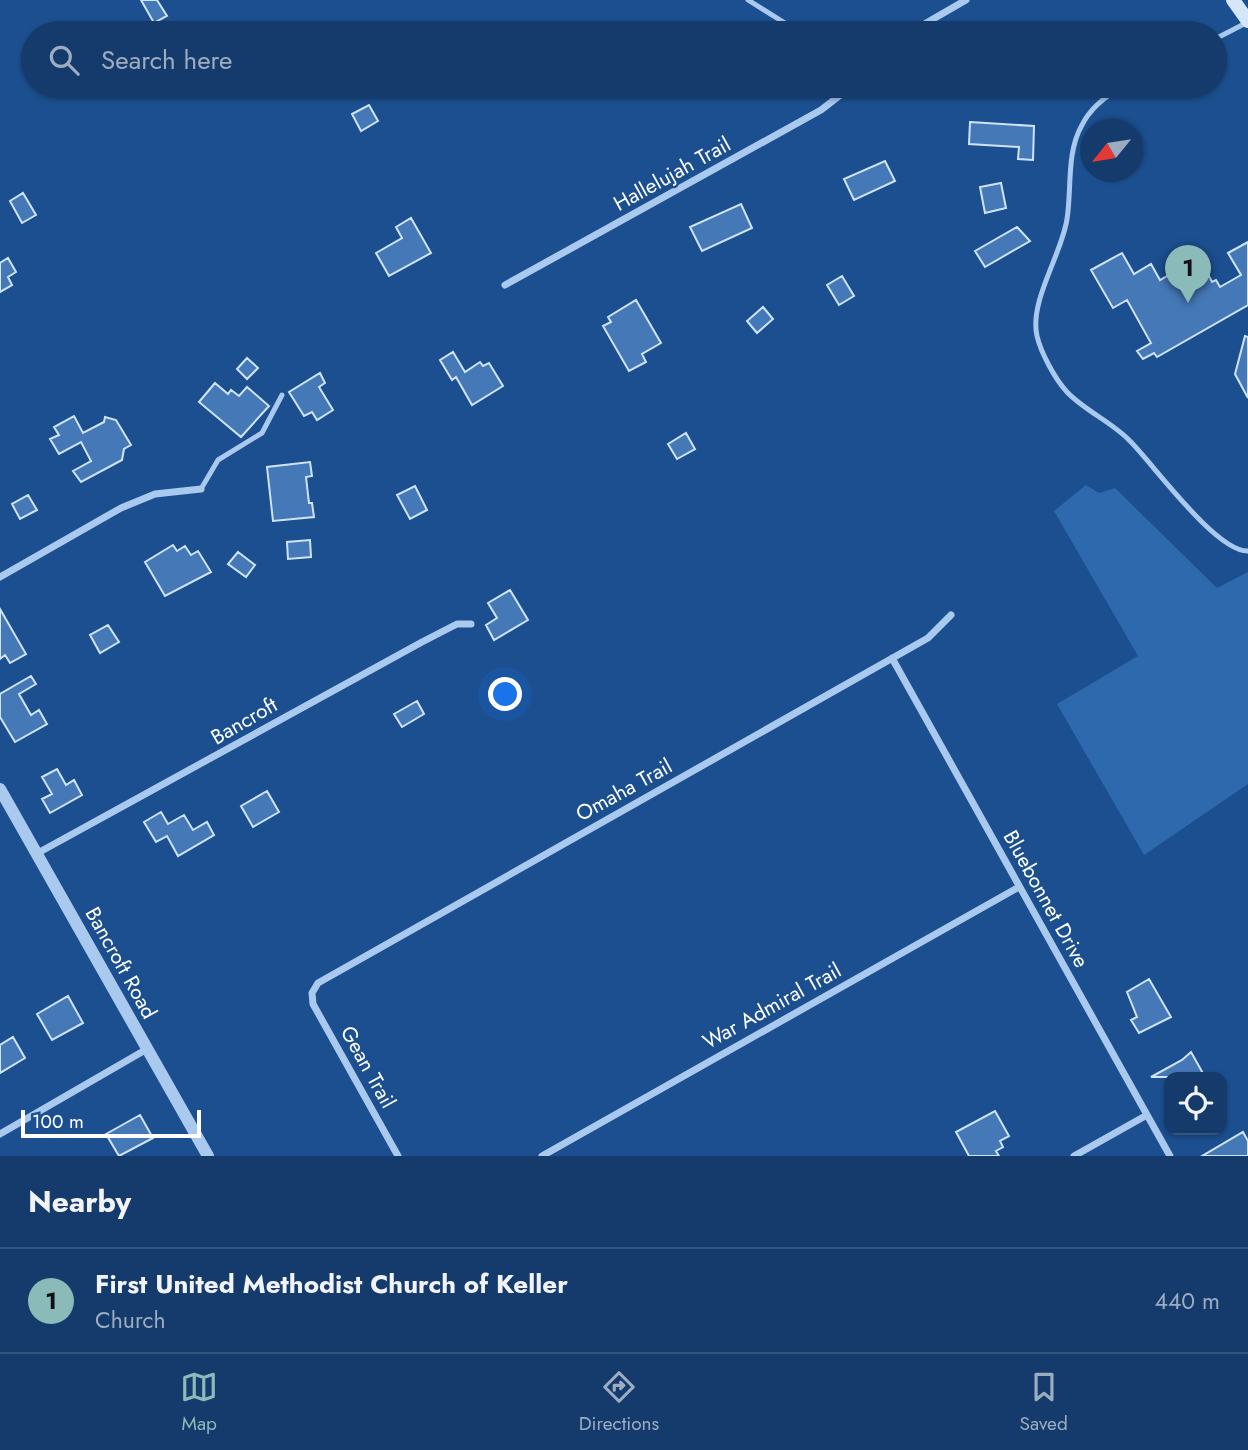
<!DOCTYPE html>
<html lang="en">
<head>
<meta charset="utf-8">
<style>
	:root { --surface:#143b6b; --page:#1d4271; --text:#f1f3f6; --muted:#9dadc1; --line:#33557e; --accent:#8bbbb9 }
	body { margin:0; font-family:Jost,sans-serif; background:var(--page); color:var(--text) }
	.controls { position:absolute; right:21px; bottom:21px; display:grid; overflow:hidden; border-radius:14px; box-shadow:0 2px 5px #0004 }
	.controls button { width:63px; height:63px; display:grid; place-items:center; padding:0; border:0; border-bottom:2px solid var(--line); background:var(--surface); color:var(--text); font:35px sans-serif }
	.compass { position:absolute; left:1080px; top:119px; width:63px; height:63px; border-radius:50%; background:var(--surface); box-shadow:0 2px 5px #0004; rotate:240deg }
	.scale { position:absolute; left:21px; bottom:18px; width:180px; box-sizing:border-box; padding-left:7px; border:4px solid #fff; border-top:0; font-size:19px; line-height:24px; white-space:nowrap; color:#fff; -webkit-text-stroke:5px #1b4f8f; paint-order:stroke }
	.you { position:absolute; left:506px; top:695px; width:24px; height:24px; margin:-18px; border:5px solid #fff; border-radius:50%; background:#1a73e8; box-shadow:0 0 0 10px #1a73e833 }
	.badge { display:grid; place-items:center; width:46px; height:46px; border-radius:50%; background:var(--accent); color:#111; font-size:23px; font-weight:700 }
	.pin { position:absolute; translate:-50% -58px; filter:drop-shadow(0 2px 4px #0008) }
	.pin::after { content:''; position:absolute; top:37px; width:24px; height:21px; background:inherit; clip-path:polygon(0 0,100% 0,50% 100%) }
	.list { margin:0; padding:0; list-style:none }
	h2 { display:flex; justify-content:space-between; align-items:center; height:91px; margin:0; padding:0 28px; font-size:30px }
	h2 small { font-size:23px; font-weight:400; color:var(--muted) }
	.list li { display:grid; grid-template-columns:46px 1fr auto; gap:21px; align-items:center; box-sizing:border-box; height:105px; padding:0 28px; border-top:2px solid var(--line) }
	.list b { display:block; font-size:26px; white-space:nowrap }
	.list p { margin:0; font-size:23px; white-space:nowrap; color:var(--muted) }
	.list em { font-size:23px; font-style:normal; color:var(--muted) }
	.icon { flex:none; width:38px; height:38px; fill:none; stroke:currentColor; stroke-width:2; stroke-linecap:round; stroke-linejoin:round }
	.map { position:relative; flex:none; width:1248px; height:1156px; overflow:hidden }
	.search { position:absolute; background:var(--surface); box-shadow:0 2px 5px #0004; left:21px; right:21px; top:21px; height:77px; display:flex; align-items:center; gap:18px; box-sizing:border-box; padding:0 24px; border-radius:38px; color:var(--muted); font-size:26px }
	.sheet { height:196px; background:var(--surface) }
	nav { display:flex; justify-content:space-around; align-items:center; box-sizing:border-box; height:98px; border-top:2px solid var(--line); background:var(--surface); font-size:19px; color:var(--muted) }
	nav a { display:grid; justify-items:center; gap:4px }
	nav .on { color:var(--accent) }
	.map>svg:first-child { display:block }
	.green { fill:#2e69ad }
	.building { fill:#4478b7; stroke:#cfe3fa; stroke-width:2 }
	.lines { fill:none; stroke-linecap:round; stroke-linejoin:round }
	.service { stroke:#a9c9ee; stroke-width:5 }
	.minor { stroke:#a9c9ee; stroke-width:7 }
	.tertiary { stroke:#a9c9ee; stroke-width:12 }
	.secondary { stroke:#d6e6fa; stroke-width:14 }
	.labels { text-anchor:middle; stroke-width:5; stroke-linejoin:round; paint-order:stroke }
	.street-label { font-size:21px; fill:#fff; stroke:#1b4f8f }
</style>
</head>
<body>
<div class="map">
<svg width="1248" height="1156" viewBox="0 0 1248 1156">
	<rect width="100%" height="100%" fill="#1b4f8f"/>
	<path class="green" d="M1086,485L1099,493L1115,488L1217,588L1248,572V784L1144,855L1057,704L1138,656L1054,511Z"/>
	<path class="building" d="M141,0H157L167,16L154,23Z
		M369,105L378,121L361,131L352,114Z
		M970,122L1034,126L1033,160L1018,159L1019,147L969,144Z
		M885,161L895,181L854,200L844,179Z
		M1001,183L1006,208L985,213L980,187Z
		M23,193L36,215L22,223L10,201Z
		M741,204L752,228L702,251L690,227Z
		M411,218L431,253L389,276L376,253L402,238L396,227Z
		M1017,227L1030,241L985,267L975,251Z
		M1248,242V305L1157,357L1154,353L1143,359L1137,351L1151,343L1127,300L1113,308L1091,270L1122,253L1134,274L1151,264L1160,280L1172,273L1176,279L1180,277L1181,280L1192,274L1197,283L1209,276L1212,282L1216,280L1220,287L1241,275L1228,253Z
		M8,258L16,272L8,277L12,285L0,292V263Z
		M842,276L854,296L839,305L827,285Z
		M636,300L661,343L642,354L646,362L629,371L603,326L611,322L608,317Z
		M763,307L773,319L757,333L747,321Z
		M1245,336L1248,337V398L1235,374Z
		M453,352L465,372L480,362L483,366L489,363L503,386L472,405L456,377L452,380L440,360Z
		M247,358L258,368L247,379L237,369Z
		M320,373L325,383L319,387L333,410L317,420L312,412L304,416L289,392Z
		M215,383L228,394L231,390L239,396L247,387L269,406L241,437L199,402Z
		M74,416L83,433L104,422L105,417L116,420L131,445L124,449L122,460L81,482L73,471L91,461L81,442L59,454L50,439L59,435L54,427Z
		M686,433L695,449L677,459L668,444Z
		M310,462L312,476L306,477L309,503H312L314,517L273,521L267,467Z
		M415,486L427,510L410,519L397,495Z
		M28,495L37,510L20,519L12,504Z
		M310,540L311,557L288,559L287,542Z
		M173,545L177,551L185,546L191,555L198,551L211,572L165,596L145,562Z
		M238,552L255,565L246,577L228,564Z
		M510,590L528,620L494,640L486,625L497,618L488,603Z
		M0,609L26,654L10,663L5,655L0,659Z
		M108,625L119,642L100,653L90,635Z
		M31,676L36,684L19,694L31,715L39,710L47,724L15,742L0,717V694Z
		M417,701L424,714L402,727L394,714Z
		M57,769L66,785L74,780L82,795L50,813L42,799L52,794L42,777Z
		M267,791L279,812L253,827L241,806Z
		M161,812L168,824L184,815L193,830L207,822L214,835L178,856L167,836L156,842L144,822Z
		M1149,979L1171,1017L1139,1033L1131,1020L1137,1017L1127,992Z
		M68,996L83,1023L52,1040L37,1014Z
		M13,1037L25,1058L0,1073V1045Z
		M1191,1052L1205,1077H1151L1182,1060Z
		M995,1111L1009,1136L1000,1141L1003,1147L996,1151L999,1156H969L956,1132Z
		M140,1115L153,1138L119,1156L106,1134Z
		M1243,1132L1248,1141V1156H1202Z"/>
	<g class="lines">
		<path class="service" d="M748,0L801,33
			M1215,39L1246,23
			M1124,86C1107,95 1091,107 1082,125C1066,153 1072,188 1067,219C1062,254 1029,301 1037,336C1041,353 1055,379 1067,392C1085,411 1112,422 1130,441C1154,465 1216,552 1248,551
			M201,489L218,460L262,433L282,395"/>
		<path class="minor" d="M909,33L966,0
			M505,285L821,110L852,86
			M0,577L121,508L155,494L201,489
			M892,658L1170,1156
			M36,854L422,642L457,624H471
			M0,1134L147,1049
			M398,1156L313,1004L312,993L318,983L928,638L951,615
			M542,1156L1019,887
			M1074,1156L1147,1115"/>
		<path class="tertiary" d="M0,789L208,1156"/>
		<path class="secondary" d="M1233,0L1248,21"/>
	</g>
	<g class="labels">
		<g class="street-label">
			<text transform="translate(672 174) rotate(-29)" y="7">Hallelujah Trail</text>
			<text transform="translate(244 721) rotate(-30)" y="7">Bancroft</text>
			<text transform="translate(624 790) rotate(-29)" y="7">Omaha Trail</text>
			<text transform="translate(1046 899) rotate(61)" y="7">Bluebonnet Drive</text>
			<text transform="translate(121 963) rotate(61)" y="7">Bancroft Road</text>
			<text transform="translate(772 1006) rotate(-29)" y="7">War Admiral Trail</text>
			<text transform="translate(368 1067) rotate(61)" y="7">Gean Trail</text>
		</g>
	</g>
</svg>
<div class="controls">
<button><svg class="icon" aria-label="locate" viewBox="0 0 24 24"><circle cx="12" cy="12" r="6"/><path d="M12 2v4M12 18v4M2 12h4M18 12h4"/></svg></button>
</div>
<svg class="compass" viewBox="-18 -18 36 36"><path d="M0-13l5 13h-10z" fill="#e53935"/><path d="M0 13l5-13h-10z" fill="#9dadc1"/></svg>
<div class="scale">100 m</div>
<div class="you"></div>
<div class="pin badge" style="left:1188px;top:303px">1</div>
<div class="search"><svg class="icon" aria-label="search" viewBox="0 0 24 24"><circle cx="10" cy="10" r="6"/><path d="M15 15l6 6"/></svg>Search here</div>
</div>
<section class="sheet">
<h2>Nearby<small></small></h2>
<ul class="list">
<li><span class="badge">1</span><div><b>First United Methodist Church of Keller</b><p>Church</p></div><em>440 m</em></li>
</ul>
</section>
<nav>
<a class="on"><svg class="icon" aria-label="map" viewBox="0 0 24 24"><path d="M3 6l6-2 6 2 6-2v14l-6 2-6-2-6 2zM9 4v14M15 6v14"/></svg>Map</a>
<a><svg class="icon" aria-label="directions" viewBox="0 0 24 24"><path d="M12 3l9 9-9 9-9-9zM9 14v-3h6M13 9l2 2-2 2"/></svg>Directions</a>
<a><svg class="icon" aria-label="saved" viewBox="0 0 24 24"><path d="M7 4h10v16l-5-4-5 4z"/></svg>Saved</a>
</nav>
</body>
</html>
